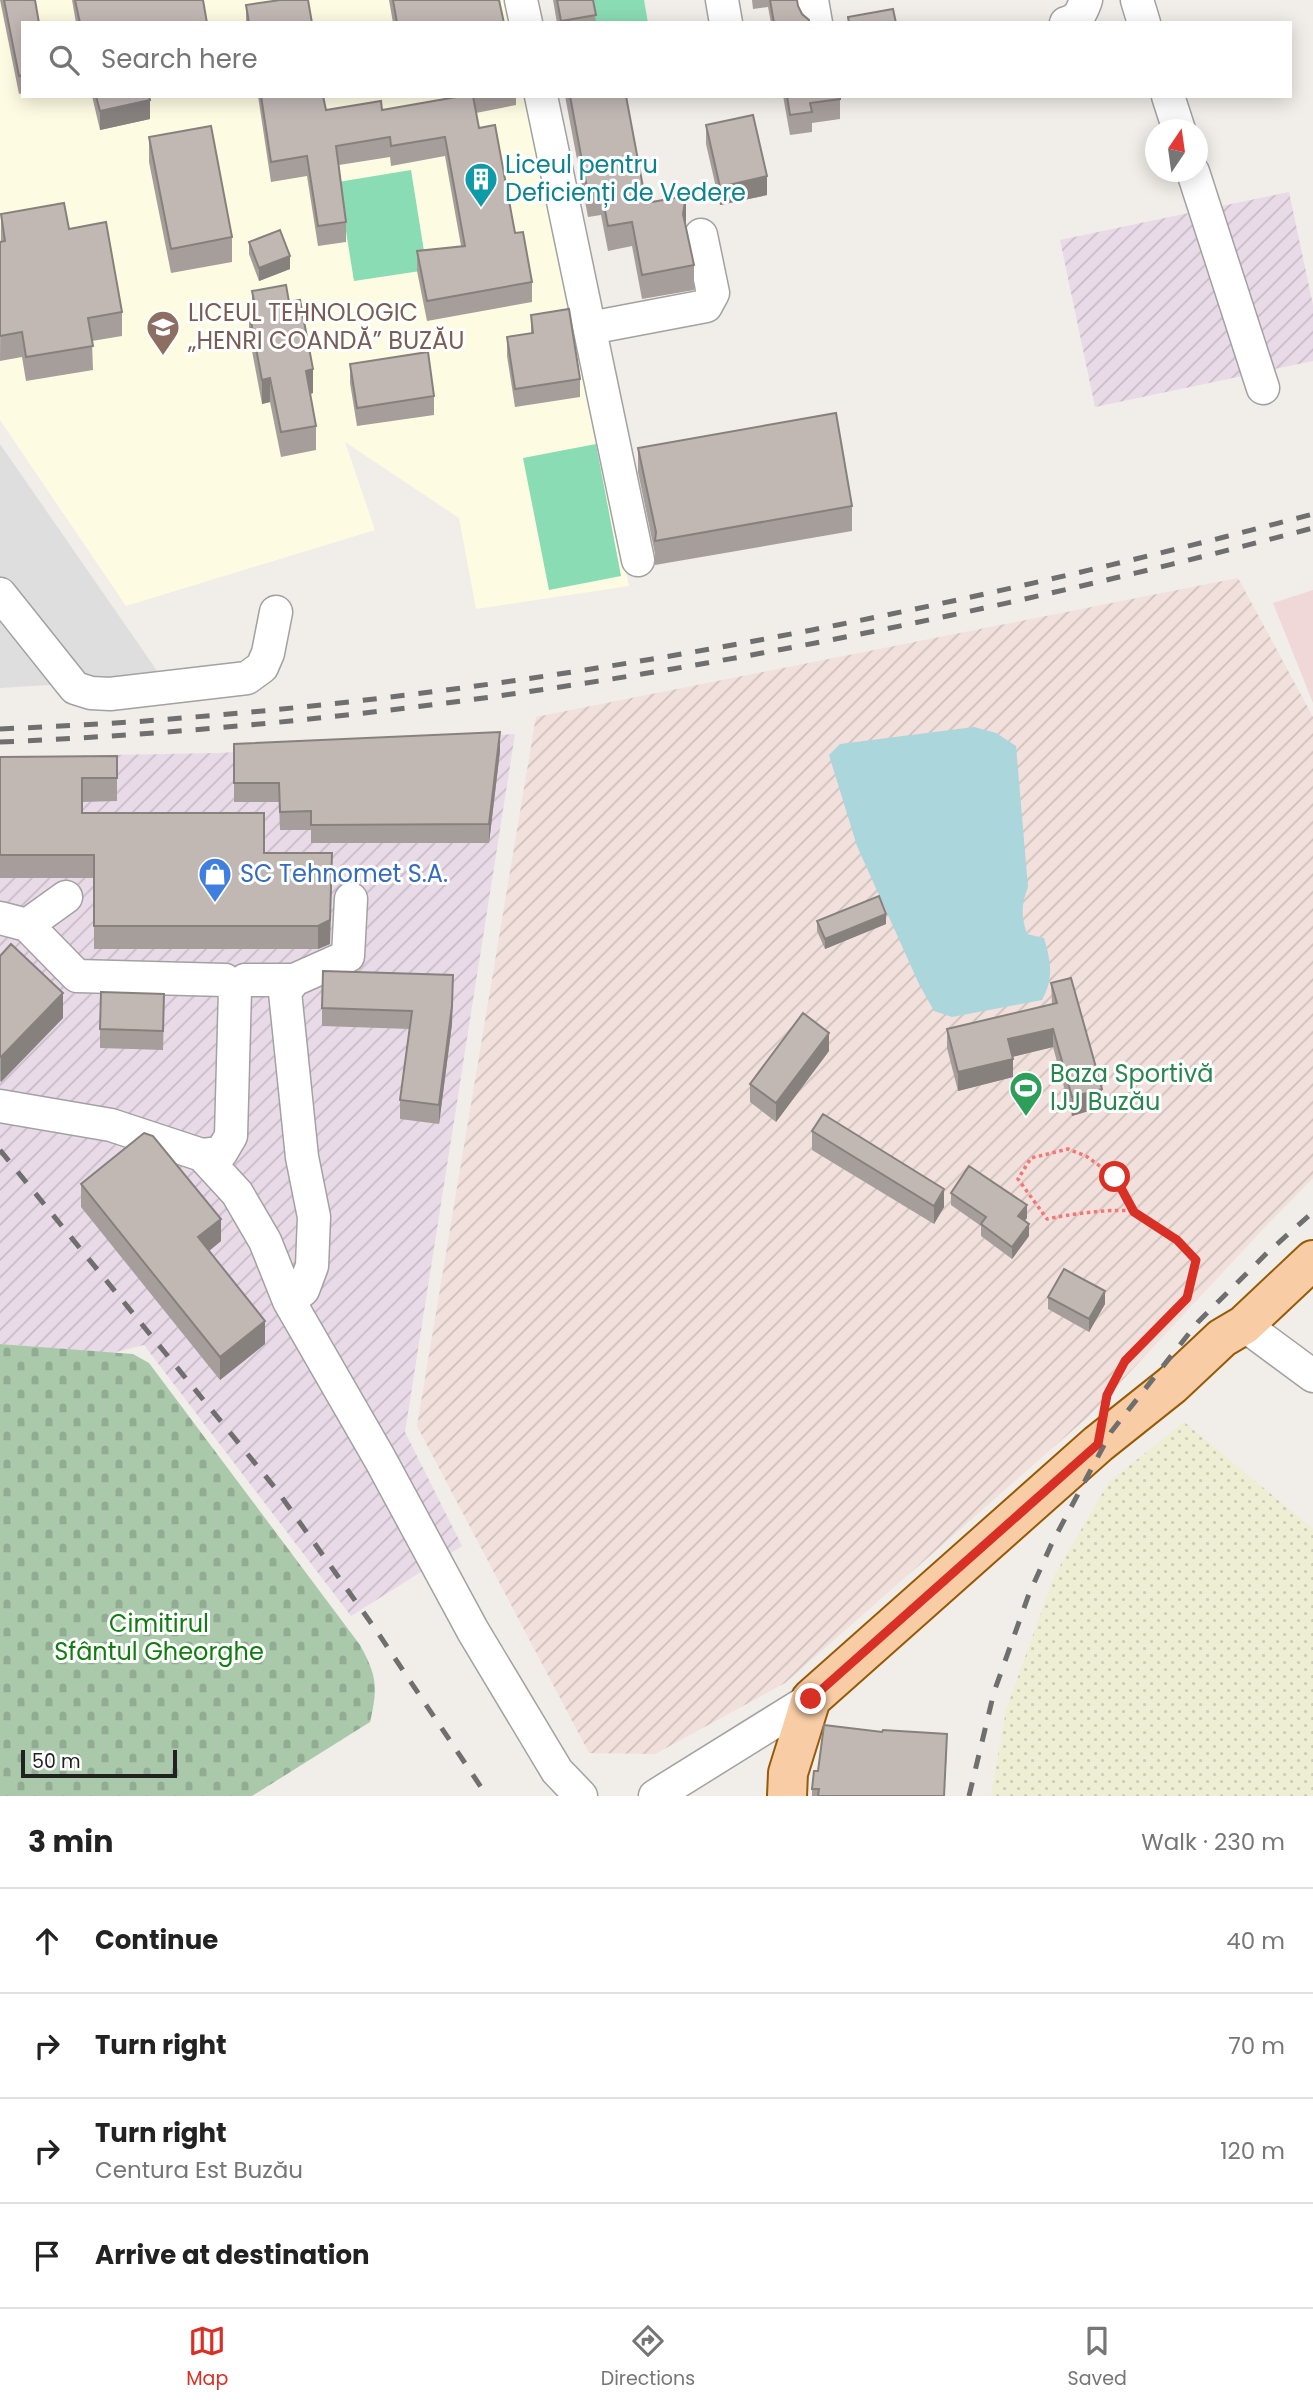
<!DOCTYPE html>
<html lang="en">
<head>
<meta charset="utf-8">
<style>
	:root { --surface:#fff; --page:#f6f6f6; --text:#222; --muted:#767676; --line:#e0e0e0; --accent:#d93025 }
	body { margin:0; font-family:Poppins,sans-serif; background:var(--page); color:var(--text) }
	.compass { position:absolute; left:1145px; top:119px; width:63px; height:63px; border-radius:50%; background:var(--surface); box-shadow:0 4px 18px #0003; rotate:13deg }
	.scale { position:absolute; left:21px; bottom:18px; width:156px; box-sizing:border-box; padding-left:7px; border:4px solid #212121; border-top:0; font-size:19px; line-height:24px; white-space:nowrap; color:#212121; -webkit-text-stroke:5px #fff; paint-order:stroke }
	.stop { position:absolute; width:21px; height:21px; margin:-16px; border:5px solid #d93025; border-radius:50%; background:#fff }
	.stop.end { background:#d93025; border-color:#fff; box-shadow:0 2px 7px #0008 }
	.list { margin:0; padding:0; list-style:none }
	h2 { display:flex; justify-content:space-between; align-items:center; height:91px; margin:0; padding:0 28px; font-size:30px }
	h2 small { font-size:23px; font-weight:400; color:var(--muted) }
	.list li { display:grid; grid-template-columns:46px 1fr auto; gap:21px; align-items:center; box-sizing:border-box; height:105px; padding:0 28px; border-top:2px solid var(--line) }
	.list b { display:block; font-size:26px; white-space:nowrap }
	.list p { margin:0; font-size:23px; white-space:nowrap; color:var(--muted) }
	.list em { font-size:23px; font-style:normal; color:var(--muted) }
	.icon { flex:none; width:38px; height:38px; fill:none; stroke:currentColor; stroke-width:2; stroke-linecap:round; stroke-linejoin:round }
	.map { position:relative; flex:none; width:1313px; height:1796px; overflow:hidden }
	.search { position:absolute; background:var(--surface); box-shadow:0 4px 18px #0003; left:21px; right:21px; top:21px; height:77px; display:flex; align-items:center; gap:18px; box-sizing:border-box; padding:0 24px; border-radius:0px; color:var(--muted); font-size:26px }
	.sheet { height:511px; background:var(--surface) }
	nav { display:flex; justify-content:space-around; align-items:center; box-sizing:border-box; height:98px; border-top:2px solid var(--line); background:var(--surface); font-size:19px; color:var(--muted) }
	nav a { display:grid; justify-items:center; gap:4px }
	nav .on { color:var(--accent) }
	.map>svg:first-child { display:block }
	.residential { fill:#dfdede }
	.commercial { fill:#f0d8d9 }
	.industrial { fill:url(#industrial-furrows) }
	.education { fill:#fefbe3 }
	.military { fill:url(#military-furrows) }
	.farmland { fill:url(#farmland-dots) }
	.cemetery { fill:url(#cemetery-stones) }
	.pitch { fill:#89dcb4 }
	.water { fill:#aad6dc }
	.lines { fill:none; stroke-linecap:round; stroke-linejoin:round }
	.minor-casing { stroke:#a2a2a2; stroke-width:35 }
	.major-casing { stroke:#975a06; stroke-width:42 }
	.path { stroke:#f57675; stroke-width:3.5; stroke-dasharray:3.5 3.5; stroke-linecap:butt }
	.minor { stroke:#fff; stroke-width:32 }
	.major { stroke:#f8cca5; stroke-width:38 }
	.rail { stroke:#6f6f6f; stroke-width:5; stroke-dasharray:14 14; stroke-linecap:butt }
	.wall { fill:#a69e9b }
	.shaded-wall { fill:#87817e }
	.building { fill:#c1b8b4; stroke:#87817e; stroke-width:2 }
	.route { stroke:#d93025; stroke-width:9 }
	.labels { text-anchor:middle; stroke-width:6; stroke-linejoin:round; paint-order:stroke }
	.culture-label { font-size:24px; fill:#0d838f; stroke:#fff; text-anchor:start }
	.education-label { font-size:24px; fill:#785e54; stroke:#fff; text-anchor:start }
	.shop-label { font-size:24px; fill:#366cbe; stroke:#fff; text-anchor:start }
	.leisure-label { font-size:24px; fill:#27864d; stroke:#fff; text-anchor:start }
	.park-label { font-size:24px; fill:#117d10; stroke:#fff }
</style>
</head>
<body>
<div class="map">
<svg width="1313" height="1796" viewBox="0 0 1313 1796">
	<defs>
		<pattern id="industrial-furrows" width="10" height="10" patternUnits="userSpaceOnUse" patternTransform="scale(1.75)"><rect width="10" height="10" fill="#e9dae8"/><path d="M-1 1l2-2M0 10L10 0M9 11l2-2" fill="none" stroke="#c8bbc7"/></pattern>
		<pattern id="military-furrows" width="10" height="10" patternUnits="userSpaceOnUse" patternTransform="scale(1.75)"><rect width="10" height="10" fill="#f1e0dc"/><path d="M-1 1l2-2M0 10L10 0M9 11l2-2" fill="none" stroke="#cec0bc"/></pattern>
		<pattern id="farmland-dots" width="8" height="8" patternUnits="userSpaceOnUse" patternTransform="scale(1.75)"><rect width="8" height="8" fill="#eeeed4"/><path d="M2 2h.1M6 6h.1" fill="none" stroke="#ccccb6" stroke-width="1.8" stroke-linecap="round"/></pattern>
		<pattern id="cemetery-stones" width="16" height="16" patternUnits="userSpaceOnUse" patternTransform="scale(1.75)"><rect width="16" height="16" fill="#aac9ab"/><path d="M2 7V4a2 2 0 0 1 4 0v3zM10 15v-3a2 2 0 0 1 4 0v3z" fill="#92ac93"/></pattern>
	</defs>
	<rect width="100%" height="100%" fill="#f1ede8"/>
	<path class="residential" d="M0,444L162,678L0,688Z"/>
	<path class="commercial" d="M1313,590V703L1273,603Z"/>
	<path class="industrial" d="M1289,192L1313,305V361L1095,407L1060,240Z
		M515,734L405,1432L462,1546L351,1616L144,1345L112,1353L0,1344V757L219,753Z"/>
	<path class="education" d="M0,0H513L517,23H23V96H532L629,586L476,609L459,518L345,442L375,530L126,606L0,420Z"/>
	<path class="military" d="M1238,578L1313,717V1178L1264,1228L1089,1416L785,1683L655,1754L589,1753L417,1426L536,717Z"/>
	<path class="farmland" d="M1184,1422L1313,1529V1796H991L1006,1710L1055,1574L1109,1482Z"/>
	<path class="cemetery" d="M0,1344L133,1354L149,1363L360,1645C377,1676 378,1687 370,1722L252,1796H0Z"/>
	<path class="pitch" d="M589,0H644L648,23H593Z
		M411,170L427,270L354,281L338,182Z
		M596,444L621,576L549,590L523,458Z"/>
	<path class="water" d="M974,727L996,733L1016,746L1028,887C1021,905 1021,916 1027,934L1044,938C1051,962 1054,978 1042,1000L952,1017L934,1011L919,984L857,846L829,755L840,744Z"/>
	<g class="lines">
		<defs>
			<path id="minor" d="M521,0L526,23
				M722,0L726,23
				M812,0L816,23
				M1137,0L1144,23
				M1066,23C1079,20 1082,11 1086,0
				M541,96L638,560
				M1168,96L1179,130
				M1193,172L1263,388
				M590,328L706,306L713,293L701,235
				M0,594L75,688L91,693L110,694L247,678L262,667L268,653L276,612
				M0,918L27,925L77,976L225,980L235,990L231,1136L221,1153L202,1155
				M27,925L66,897
				M245,980H294L348,956L351,899
				M0,1106L111,1125L202,1155L237,1193L265,1241L289,1301L380,1459L473,1631L557,1771L581,1796
				M289,1301L303,1290L312,1266L314,1217L302,1157L285,992L294,980
				M1244,1325L1313,1376
				M655,1796L811,1699"/>
			<path id="major" d="M787,1796L788,1773L811,1699L1098,1444L1172,1385L1222,1338L1244,1325L1313,1260"/>
		</defs>
		<use href="#minor" class="minor-casing"/>
		<use href="#major" class="major-casing"/>
		<path class="path" d="M1106,1400L1125,1361L1187,1298L1196,1260C1183,1245 1154,1218 1135,1212C1120,1207 1064,1215 1047,1219L1018,1179L1031,1158L1068,1149L1086,1156L1115,1177L1134,1212"/>
		<use href="#minor" class="minor"/>
		<use href="#major" class="major"/>
		<path class="rail" d="M0,729C65,726 129,723 194,717C573,686 946,611 1313,514
			M0,742C445,723 884,642 1313,528
			M0,1150L276,1489L376,1630L487,1796
			M969,1796L994,1692L1029,1594L1052,1543L1111,1432L1198,1322L1267,1253L1313,1212"/>
	</g>
	<path class="wall" d="M0,0H35L23,23V93L19,94Z
		M72,0H203L207,23H76Z
		M389,0H499L504,23H393Z
		M553,0H593L596,23H557Z
		M752,0H797L798,6L802,14L809,23H771L768,7L753,9Z
		M246,5L312,23H246Z
		M92,96H149L150,119L100,130Z
		M258,96H323L326,110H382L455,97V96H516V105L476,113L479,128L532,282V302L427,321L417,271V251L461,246L445,156L391,166L390,157L339,165L346,222V242L318,246L307,176L271,182Z
		M565,96H626L646,203L686,220L685,225L694,265V290L642,299L632,246L608,251L601,215L588,217Z
		M783,96H840V119L812,123V132L790,135Z
		M706,125L767,195L720,205L706,144Z
		M149,137L232,237V262L171,273L149,162Z
		M1,214L69,229L122,312V336L92,341L93,370L26,381L22,357L0,361Z
		M249,242L290,269L259,281L249,254Z
		M252,291L289,302L313,393L310,394L316,426V450L281,457L270,402L262,404L249,335V311L252,310Z
		M531,315L580,379V397L515,407L507,356V337L531,334Z
		M350,364L434,396V415L357,426L350,383Z
		M638,448L852,506V531L655,565V554L638,472Z
		M234,744L500,751L489,843H311V830H280L279,802H234Z
		M117,756V801L82,802V813L264,853H332L330,944L318,949H94V878H0V757Z
		M817,921L886,924L825,949L817,931Z
		M0,956L63,1018L1,1082L0,1081Z
		M1051,983L1102,1107L1072,1116L1053,1047L1012,1057L1013,1077L958,1091L947,1048V1029L1052,1004Z
		M453,993L452,1024L439,1124L400,1119V1100L410,1029L322,1026V1008Z
		M164,1013L163,1050L100,1048V1029Z
		M829,1051L776,1122L750,1102V1084Z
		M812,1131L944,1207L934,1224L812,1150Z
		M81,1184L221,1241L209,1251L265,1344L220,1380L81,1207Z
		M951,1193L1027,1218L1024,1221L1029,1236L1012,1259L981,1236V1226L951,1205Z
		M1048,1297L1105,1304L1089,1332L1048,1309Z
		M947,1750L944,1796H812V1789L818,1771Z"/>
	<path class="shaded-wall" d="M150,100V119L100,130V111Z
		M767,176V195L720,205V187Z
		M686,196V220L683,239V214Z
		M290,256V269L259,281V268Z
		M313,369V393L306,395V371Z
		M270,378V402L262,404V380Z
		M500,732V751L489,843V824Z
		M332,853L330,944L318,949V926Z
		M886,914V924L825,949V939Z
		M453,975L452,1024L439,1124V1105Z
		M63,993V1018L1,1082V1057Z
		M1053,1029V1047L1008,1058V1039Z
		M829,1033V1051L776,1122V1103Z
		M1013,1059V1077L958,1091V1072Z
		M1102,1089V1107L1072,1116V1097Z
		M944,1189V1207L934,1224V1206Z
		M1027,1205V1218L1018,1229V1216Z
		M221,1219V1241L198,1260V1237Z
		M1029,1224V1236L1012,1259V1247Z
		M1105,1291V1304L1089,1332V1319Z
		M265,1321V1344L220,1380V1357Z"/>
	<path class="building" d="M4,0H35L39,23H23V75L19,76Z
		M75,0H203L207,23H80Z
		M280,0H308L312,23H249L246,5Z
		M393,0H499L504,23H397Z
		M557,0H593L596,15L561,21Z
		M770,0H797L798,6L802,14L809,20V23H774Z
		M893,9L896,23H849L848,17Z
		M96,96H149L150,100L100,111Z
		M261,96H323L326,110L381,101L382,110L462,96H473L479,128L495,125L515,233L523,232L532,282L427,301L417,251L465,246L445,137L391,146L390,137L336,146L346,222L318,226L307,156L271,162Z
		M570,96H626L646,203L686,196L683,214L694,265L642,275L632,222L608,226L601,190L588,193Z
		M787,96H840V99L810,103L812,112L790,115Z
		M753,115L767,176L720,187L706,125Z
		M211,126L232,237L171,249L149,137Z
		M64,203L69,229L106,222L122,312L88,318L93,346L26,357L22,332L0,336V242L5,241L1,214Z
		M280,230L290,256L259,268L249,242Z
		M286,285L289,302L300,300L313,369L306,371L316,426L281,432L270,378L262,380L249,311L256,310L252,291Z
		M569,309L580,379L515,389L507,337L533,333L531,315Z
		M428,352L434,396L357,408L350,364Z
		M836,413L852,506L655,541L656,532L638,448Z
		M500,732L489,824L311,825V811L280,812L279,783H234V744Z
		M117,756V778H82V813H264V853H332L330,920L318,926H94V855H0V757Z
		M879,896L886,914L825,939L817,921Z
		M11,944L63,993L1,1057L0,1056V956Z
		M323,971L453,975L452,1006L439,1105L400,1100L412,1011L322,1008Z
		M1071,978L1102,1089L1072,1097L1053,1029L1008,1039L1013,1059L958,1072L947,1029L1057,1003L1051,983Z
		M101,992L164,994L163,1031L100,1029Z
		M803,1013L829,1033L776,1103L750,1084Z
		M823,1114L944,1189L934,1206L812,1131Z
		M144,1133L153,1136L221,1219L198,1237L265,1321L220,1357L81,1184Z
		M969,1166L1027,1205L1018,1216L1029,1224L1012,1247L981,1224L986,1217L951,1193Z
		M1064,1269L1105,1291L1089,1319L1048,1297Z
		M824,1725L882,1732L883,1730L947,1734L944,1796H818L819,1789H812L814,1771H818Z"/>
	<g class="lines">
		<path class="route" d="M811,1699L1098,1444L1107,1395L1125,1361L1187,1298L1196,1260L1177,1240L1134,1212L1115,1177"/>
	</g>
	<defs>
		<symbol id="building-pin" viewBox="-11 -11 22 30"><path d="M0 17L-7.5 6A9.5 9.5 0 1 1 7.5 6Z" fill="#0f9aa8" stroke="#fff"/><path d="M-4-6H4V6H1V3H-1V6H-4ZM-2.5-4.3h1.7v1.8h-1.7ZM.8-4.3h1.7v1.8H.8ZM-2.5-1h1.7V.8h-1.7ZM.8-1h1.7V.8H.8Z" fill="#fff"/></symbol>
		<symbol id="school-pin" viewBox="-11 -11 22 30"><path d="M0 17L-7.5 6A9.5 9.5 0 1 1 7.5 6Z" fill="#8d6e63" stroke="#fff"/><path d="M0-5L7-2L0 1L-7-2ZM-4 1L0 2.5L4 1V4Q0 6-4 4Z" fill="#fff"/></symbol>
		<symbol id="shop-pin" viewBox="-11 -11 22 30"><path d="M0 17L-7.5 6A9.5 9.5 0 1 1 7.5 6Z" fill="#3f7fe0" stroke="#fff"/><path d="M-5-2.5h2.3a2.7 3.5 0 0 1 5.4 0H5L5.5 6h-11ZM-1.5-2.5h3a1.5 2.3 0 0 0-3 0Z" fill="#fff"/></symbol>
		<symbol id="stadium-pin" viewBox="-11 -11 22 30"><path d="M0 17L-7.5 6A9.5 9.5 0 1 1 7.5 6Z" fill="#2e9e5b" stroke="#fff"/><path d="M0-5a6.5 5 0 1 0 0 10a6.5 5 0 1 0 0-10ZM-3.5-1.8h7v3.6h-7Z" fill="#fff"/></symbol>
	</defs>
	<g fill-rule="evenodd">
		<use href="#building-pin" x="462" y="160" width="38" height="52"/>
		<use href="#school-pin" x="144" y="308" width="38" height="52"/>
		<use href="#shop-pin" x="196" y="855" width="38" height="52"/>
		<use href="#stadium-pin" x="1007" y="1069" width="38" height="52"/>
	</g>
	<g class="labels">
		<g class="culture-label">
			<text x="505" y="173">Liceul pentru<tspan x="505" dy="28">Deficienți de Vedere</tspan></text>
		</g>
		<g class="education-label">
			<text x="188" y="321">LICEUL TEHNOLOGIC<tspan x="188" dy="28">„HENRI COANDĂ” BUZĂU</tspan></text>
		</g>
		<g class="shop-label">
			<text x="240" y="882">SC Tehnomet S.A.</text>
		</g>
		<g class="leisure-label">
			<text x="1050" y="1082">Baza Sportivă<tspan x="1050" dy="28">IJJ Buzău</tspan></text>
		</g>
		<g class="park-label">
			<text x="159" y="1632">Cimitirul<tspan x="159" dy="28">Sfântul Gheorghe</tspan></text>
		</g>
	</g>
</svg>
<svg class="compass" viewBox="-18 -18 36 36"><path d="M0-13l5 13h-10z" fill="#e53935"/><path d="M0 13l5-13h-10z" fill="#767676"/></svg>
<div class="scale">50 m</div>
<div class="stop" style="left:1115px;top:1177px"></div>
<div class="stop end" style="left:811px;top:1699px"></div>
<div class="search"><svg class="icon" aria-label="search" viewBox="0 0 24 24"><circle cx="10" cy="10" r="6"/><path d="M15 15l6 6"/></svg>Search here</div>
</div>
<section class="sheet">
<h2>3 min<small>Walk · 230 m</small></h2>
<ul class="list">
<li><svg class="icon" aria-label="ahead" viewBox="0 0 24 24"><path d="M12 20V5M6 11l6-6 6 6"/></svg><div><b>Continue</b></div><em>40 m</em></li>
<li><svg class="icon" aria-label="right" viewBox="0 0 24 24"><path d="M7 20v-9h11M14 6l5 5-5 5"/></svg><div><b>Turn right</b></div><em>70 m</em></li>
<li><svg class="icon" aria-label="right" viewBox="0 0 24 24"><path d="M7 20v-9h11M14 6l5 5-5 5"/></svg><div><b>Turn right</b><p>Centura Est Buzău</p></div><em>120 m</em></li>
<li><svg class="icon" aria-label="arrive" viewBox="0 0 24 24"><path d="M6 21V4h12l-3 4 3 4H6"/></svg><div><b>Arrive at destination</b></div></li>
</ul>
</section>
<nav>
<a class="on"><svg class="icon" aria-label="map" viewBox="0 0 24 24"><path d="M3 6l6-2 6 2 6-2v14l-6 2-6-2-6 2zM9 4v14M15 6v14"/></svg>Map</a>
<a><svg class="icon" aria-label="directions" viewBox="0 0 24 24"><path d="M12 3l9 9-9 9-9-9zM9 14v-3h6M13 9l2 2-2 2"/></svg>Directions</a>
<a><svg class="icon" aria-label="saved" viewBox="0 0 24 24"><path d="M7 4h10v16l-5-4-5 4z"/></svg>Saved</a>
</nav>
</body>
</html>
